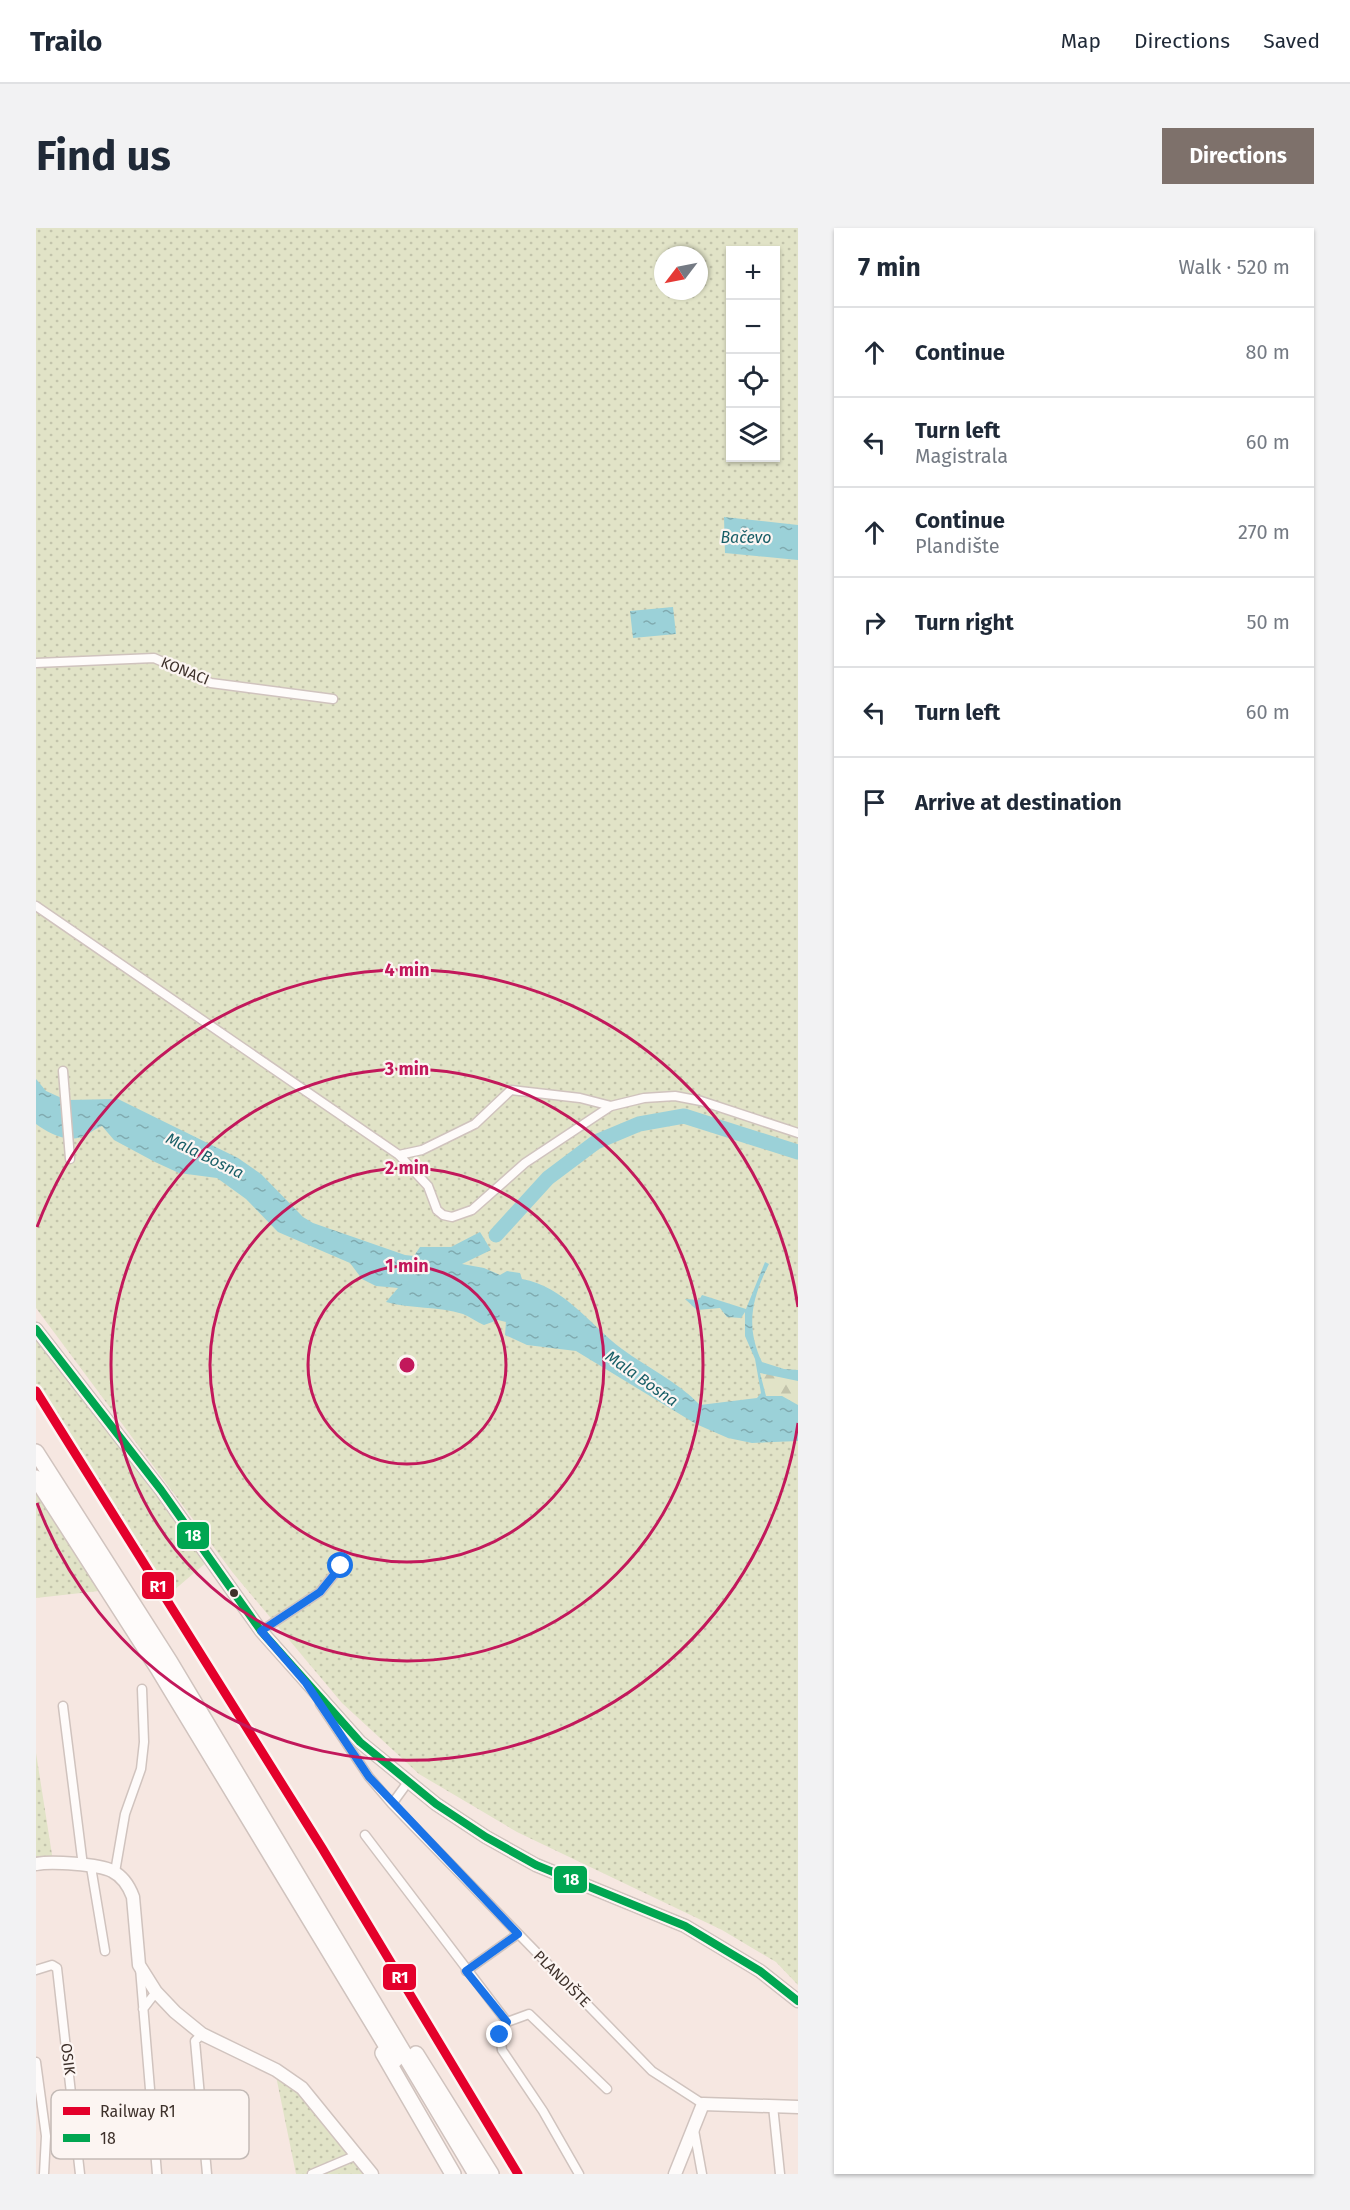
<!DOCTYPE html>
<html lang="en">
<head>
<meta charset="utf-8">
<style>
	:root { --surface:#fff; --page:#f2f2f3; --text:#1f2937; --muted:#747a83; --line:#e0e1e3; --accent:#7e716b }
	body { margin:0; font-family:"Fira Sans",sans-serif; background:var(--page); color:var(--text) }
	.controls { position:absolute; right:18px; top:18px; display:grid; overflow:hidden; border-radius:0px; box-shadow:0 2px 4px #0004 }
	.controls button { width:54px; height:54px; display:grid; place-items:center; padding:0; border:0; border-bottom:2px solid var(--line); background:var(--surface); color:var(--text); font:30px sans-serif }
	.compass { position:absolute; left:618px; top:18px; width:54px; height:54px; border-radius:50%; background:var(--surface); box-shadow:0 2px 4px #0004; rotate:238deg }
	.stop { position:absolute; width:18px; height:18px; margin:-14px; border:4px solid #1a73e8; border-radius:50%; background:#fff }
	.stop.end { background:#1a73e8; border-color:#fff; box-shadow:0 2px 6px #0008 }
	.list { margin:0; padding:0; list-style:none }
	h2 { display:flex; justify-content:space-between; align-items:center; height:78px; margin:0; padding:0 24px; font-size:26px }
	h2 small { font-size:20px; font-weight:400; color:var(--muted) }
	.list li { display:grid; grid-template-columns:39px 1fr auto; gap:18px; align-items:center; box-sizing:border-box; height:90px; padding:0 24px; border-top:2px solid var(--line) }
	.list b { display:block; font-size:22px; white-space:nowrap }
	.list p { margin:0; font-size:20px; white-space:nowrap; color:var(--muted) }
	.list em { font-size:20px; font-style:normal; color:var(--muted) }
	.icon { flex:none; width:33px; height:33px; fill:none; stroke:currentColor; stroke-width:2; stroke-linecap:round; stroke-linejoin:round }
	.map { position:relative; flex:none; width:762px; height:1946px; overflow:hidden; border-radius:0px }
	header { display:flex; align-items:center; gap:36px; box-sizing:border-box; height:84px; padding:0 30px; background:var(--surface); border-bottom:2px solid var(--line) }
	header strong { font-size:28px }
	nav { display:flex; gap:33px; margin-inline-start:auto; font-size:21px }
	.intro { display:flex; align-items:center; justify-content:space-between; box-sizing:border-box; height:144px; padding:0 36px }
	h1 { margin:0; font-size:42px }
	.button { padding:15px 27px; border-radius:0px; background:var(--accent); color:#fff; font-size:21px; font-weight:700 }
	main { display:flex; gap:36px; padding:0 36px }
	aside { flex:1; background:var(--surface); border-radius:0px; box-shadow:0 2px 4px #0004 }
	.map>svg:first-child { display:block }
	.grass { fill:url(#grass-dots); fill-rule:evenodd }
	.forest { fill:url(#forest-firs) }
	.water { fill:url(#water-ripples) }
	.lines { fill:none; stroke-linecap:round; stroke-linejoin:round }
	.river { stroke:#9bd1d8; stroke-width:15 }
	.street-casing { stroke:#d0c3be; stroke-width:11 }
	.secondary-casing { stroke:#d0c3be; stroke-width:15 }
	.highway-casing { stroke:#d0c3be; stroke-width:18 }
	.street { stroke:#fefbfa; stroke-width:8 }
	.secondary { stroke:#fefbfa; stroke-width:12 }
	.highway { stroke:#fefbfa; stroke-width:15 }
	.bus-1-casing { stroke:#fcf5f2; stroke-width:12 }
	.bus-1 { stroke:#00a651; stroke-width:8 }
	.rail-1-casing { stroke:#fcf5f2; stroke-width:14 }
	.rail-1 { stroke:#e4002b; stroke-width:9 }
	.route { stroke:#1a73e8; stroke-width:8 }
	.ring { fill:none; stroke:#c2185b; stroke-width:3 }
	.bus-dot { fill:#3e312b; stroke:#fcf5f2; stroke-width:2 }
	.labels { text-anchor:middle; stroke-width:4.5; stroke-linejoin:round; paint-order:stroke }
	.street-label { font-size:15px; fill:#3e312b; stroke:#fcf5f2 }
	.water-label { font-size:16px; font-style:italic; fill:#185e67; stroke:#fcf5f2 }
	.key { fill:#fcf5f2; stroke:#c3bab6; stroke-width:1.5 }
	.key-label { font-size:16px; fill:#3e312b }
	.centre { fill:#c2185b; stroke:#fcf5f2; stroke-width:3 }
	.ring-label { font-size:18px; text-anchor:middle; font-weight:bold; fill:#c2185b; stroke:#fcf5f2; stroke-width:4.5; stroke-linejoin:round; paint-order:stroke }
	.line-badge { stroke:#fcf5f2; stroke-width:2 }
	.badge-label { font-size:16px; text-anchor:middle; font-weight:bold; fill:#fff }
</style>
</head>
<body>
<header>
<strong>Trailo</strong>
<nav><a>Map</a><a>Directions</a><a>Saved</a></nav>
</header>
<div class="intro"><h1>Find us</h1><a class="button">Directions</a></div>
<main>
<div class="map">
<svg width="762" height="1946" viewBox="0 0 762 1946">
	<defs>
		<pattern id="grass-dots" width="8" height="8" patternUnits="userSpaceOnUse" patternTransform="scale(1.5)"><rect width="8" height="8" fill="#e1e3c7"/><path d="M2 2h.1M6 6h.1" fill="none" stroke="#c2c3ab" stroke-width="1.8" stroke-linecap="round"/></pattern>
		<pattern id="forest-firs" width="22" height="20" patternUnits="userSpaceOnUse" patternTransform="scale(1.5)"><rect width="22" height="20" fill="#e1e3c7"/><path d="M5 1l3.5 6h-7zM16 11l3.5 6h-7z" fill="#c2c3ab"/></pattern>
		<pattern id="water-ripples" width="26" height="14" patternUnits="userSpaceOnUse" patternTransform="scale(1.5)"><rect width="26" height="14" fill="#9bd1d8"/><path d="M2 4q2-2 4 0t4 0M15 11q2-2 4 0t4 0" fill="none" stroke="#80aaaf"/></pattern>
	</defs>
	<rect width="100%" height="100%" fill="#f6e7e1"/>
	<path class="grass" d="M0,0H762V1757L740,1734L686,1702L481,1604L383,1546L306,1475L197,1345L0,1080ZM694,22H740V230H694ZM627,27H663V63H627Z
		M0,1110L172,1333L130,1369L0,1157Z
		M0,1257L63,1363L0,1370Z
		M0,1525L17,1633L0,1632Z
		M239,1843L253,1851L338,1946H260Z"/>
	<path class="forest" d="M724,1144L762,1153V1177L746,1168H730Z"/>
	<path class="water" d="M688,289L762,297V332L689,325Z
		M637,379L640,406L597,410L594,383Z
		M0,851L10,863L30,872L82,871L202,930L225,946L267,989L277,995L369,1027L378,1028L384,1019H415L444,1004L455,1022L426,1036L448,1040L464,1047L471,1043L484,1045L486,1051C529,1059 553,1096 586,1121C612,1140 642,1154 664,1177L721,1170L725,1165L719,1131L709,1108V1084L705,1090L691,1089L684,1080L661,1082L649,1071L663,1072L666,1067L710,1081L729,1034L733,1036C716,1070 709,1098 726,1134L748,1141L762,1142V1153L724,1145L730,1168H746L762,1177V1213L716,1215L692,1210L660,1196L540,1123L491,1117L469,1107L470,1094L462,1092L448,1097C441,1094 434,1089 427,1086C402,1078 375,1081 350,1074L362,1060L340,1058L326,1051L314,1035L242,1004L210,971L181,950L143,945L119,934L78,912L66,898C58,901 52,907 45,909C30,915 11,904 0,896Z"/>
	<g class="lines">
		<path class="river" d="M460,1007L512,950L560,914L603,896L648,888L762,924"/>
		<defs>
			<path id="street" d="M0,435L118,430L175,455L297,471
				M0,678L363,927L392,958L401,982L407,987L416,989L436,982L489,935L575,878L608,870L639,868L665,873L762,905
				M27,843L34,931
				M363,927L386,922L439,896L475,862L544,870L575,878
				M225,1403L284,1364L305,1338L302,1330
				M284,1476L333,1549L356,1576L616,1843L667,1876
				M27,1478L47,1638
				M356,1576L372,1554
				M329,1607L471,1794
				M55,1639L69,1723
				M79,1644L89,1586L105,1541L108,1514L106,1461
				M104,1740L121,1946
				M0,1742L16,1737L21,1740L44,1946
				M430,1743L482,1706
				M107,1781L120,1764
				M166,1806L159,1813L171,1946
				M0,1834L10,1908L8,1946
				M737,1878L744,1946
				M658,1902L666,1946
				M276,1946L321,1927
				M543,1946L507,1883L466,1822L464,1807L471,1794L493,1786L571,1861"/>
			<path id="secondary" d="M0,1101L125,1262L225,1403L324,1514L400,1576L450,1609L500,1637L649,1698L724,1743L762,1773
				M0,1636C15,1633 63,1636 76,1643C86,1648 93,1658 97,1669L103,1737L120,1764L139,1784L166,1806L240,1842L266,1860L336,1946
				M639,1946L667,1876L762,1879"/>
			<path id="highway" d="M0,1224L134,1434L440,1946
				M0,1250L123,1442L359,1832
				M347,1825L417,1946
				M380,1826L455,1946"/>
		</defs>
		<use href="#street" class="street-casing"/>
		<use href="#secondary" class="secondary-casing"/>
		<use href="#highway" class="highway-casing"/>
		<use href="#street" class="street"/>
		<use href="#secondary" class="secondary"/>
		<use href="#highway" class="highway"/>
		<defs>
			<path id="bus-1" d="M0,1101L125,1262L225,1403L324,1514L400,1576L450,1609L500,1637L649,1698L724,1743L762,1773"/>
		</defs>
		<use href="#bus-1" class="bus-1-casing"/>
		<use href="#bus-1" class="bus-1"/>
		<defs>
			<path id="rail-1" d="M0,1163L286,1620L482,1946"/>
		</defs>
		<use href="#rail-1" class="rail-1-casing"/>
		<use href="#rail-1" class="rail-1"/>
	</g>
	<g class="lines">
		<path class="route" d="M305,1338L284,1364L225,1403L270,1455L333,1549L482,1706L430,1743L471,1794L464,1807"/>
	</g>
	<g class="ring">
		<circle cx="371" cy="1137" r="99"/>
		<circle cx="371" cy="1137" r="197"/>
		<circle cx="371" cy="1137" r="296"/>
		<path d="M762 1195A395 395 0 0 1 1 1275M1 999A395 395 0 0 1 762 1079"/>
	</g>
	<circle class="bus-dot" cx="198" cy="1365" r="5"/>
	<g class="labels">
		<g class="street-label">
			<text transform="translate(149 443) rotate(22)" y="5">KONACI</text>
			<text transform="translate(526 1751) rotate(45)" y="5">PLANDIŠTE</text>
			<text transform="translate(32 1831) rotate(83)" y="5">OSIK</text>
		</g>
		<g class="water-label">
			<text x="710" y="315">Bačevo</text>
			<text transform="translate(169 927) rotate(26)" y="6">Mala Bosna</text>
			<text transform="translate(606 1150) rotate(35)" y="6">Mala Bosna</text>
		</g>
	</g>
	<rect x="15" y="1862" width="198" height="69" rx="9" class="key"/>
	<rect x="27" y="1879" width="27" height="8" fill="#e4002b"/>
	<rect x="27" y="1906" width="27" height="8" fill="#00a651"/>
	<g class="key-label">
		<text x="64" y="1889">Railway R1</text>
		<text x="64" y="1916">18</text>
	</g>
	<circle cx="371" cy="1137" r="9" class="centre"/>
	<g class="ring-label">
		<text x="371" y="748">4 min</text>
		<text x="371" y="847">3 min</text>
		<text x="371" y="946">2 min</text>
		<text x="371" y="1044">1 min</text>
	</g>
	<g class="line-badge">
		<rect x="140" y="1293" width="34" height="29" rx="6" fill="#00a651"/>
		<rect x="105" y="1343" width="34" height="29" rx="6" fill="#e4002b"/>
		<rect x="517" y="1637" width="35" height="29" rx="6" fill="#00a651"/>
		<rect x="346" y="1735" width="35" height="28" rx="6" fill="#e4002b"/>
	</g>
	<g class="badge-label">
		<text x="157" y="1313">18</text>
		<text x="122" y="1364">R1</text>
		<text x="535" y="1657">18</text>
		<text x="364" y="1755">R1</text>
	</g>
</svg>
<div class="controls">
<button>+</button>
<button>−</button>
<button><svg class="icon" aria-label="locate" viewBox="0 0 24 24"><circle cx="12" cy="12" r="6"/><path d="M12 2v4M12 18v4M2 12h4M18 12h4"/></svg></button>
<button><svg class="icon" aria-label="layers" viewBox="0 0 24 24"><path d="M12 4l9 5-9 5-9-5zM3 14l9 5 9-5"/></svg></button>
</div>
<svg class="compass" viewBox="-18 -18 36 36"><path d="M0-13l5 13h-10z" fill="#e53935"/><path d="M0 13l5-13h-10z" fill="#747a83"/></svg>
<div class="stop" style="left:305px;top:1338px"></div>
<div class="stop end" style="left:464px;top:1807px"></div>
</div>
<aside>
<h2>7 min<small>Walk · 520 m</small></h2>
<ul class="list">
<li><svg class="icon" aria-label="ahead" viewBox="0 0 24 24"><path d="M12 20V5M6 11l6-6 6 6"/></svg><div><b>Continue</b></div><em>80 m</em></li>
<li><svg class="icon" aria-label="left" viewBox="0 0 24 24"><path d="M17 20v-9H6M10 6l-5 5 5 5"/></svg><div><b>Turn left</b><p>Magistrala</p></div><em>60 m</em></li>
<li><svg class="icon" aria-label="ahead" viewBox="0 0 24 24"><path d="M12 20V5M6 11l6-6 6 6"/></svg><div><b>Continue</b><p>Plandište</p></div><em>270 m</em></li>
<li><svg class="icon" aria-label="right" viewBox="0 0 24 24"><path d="M7 20v-9h11M14 6l5 5-5 5"/></svg><div><b>Turn right</b></div><em>50 m</em></li>
<li><svg class="icon" aria-label="left" viewBox="0 0 24 24"><path d="M17 20v-9H6M10 6l-5 5 5 5"/></svg><div><b>Turn left</b></div><em>60 m</em></li>
<li><svg class="icon" aria-label="arrive" viewBox="0 0 24 24"><path d="M6 21V4h12l-3 4 3 4H6"/></svg><div><b>Arrive at destination</b></div></li>
</ul>
</aside>
</main>
</body>
</html>
